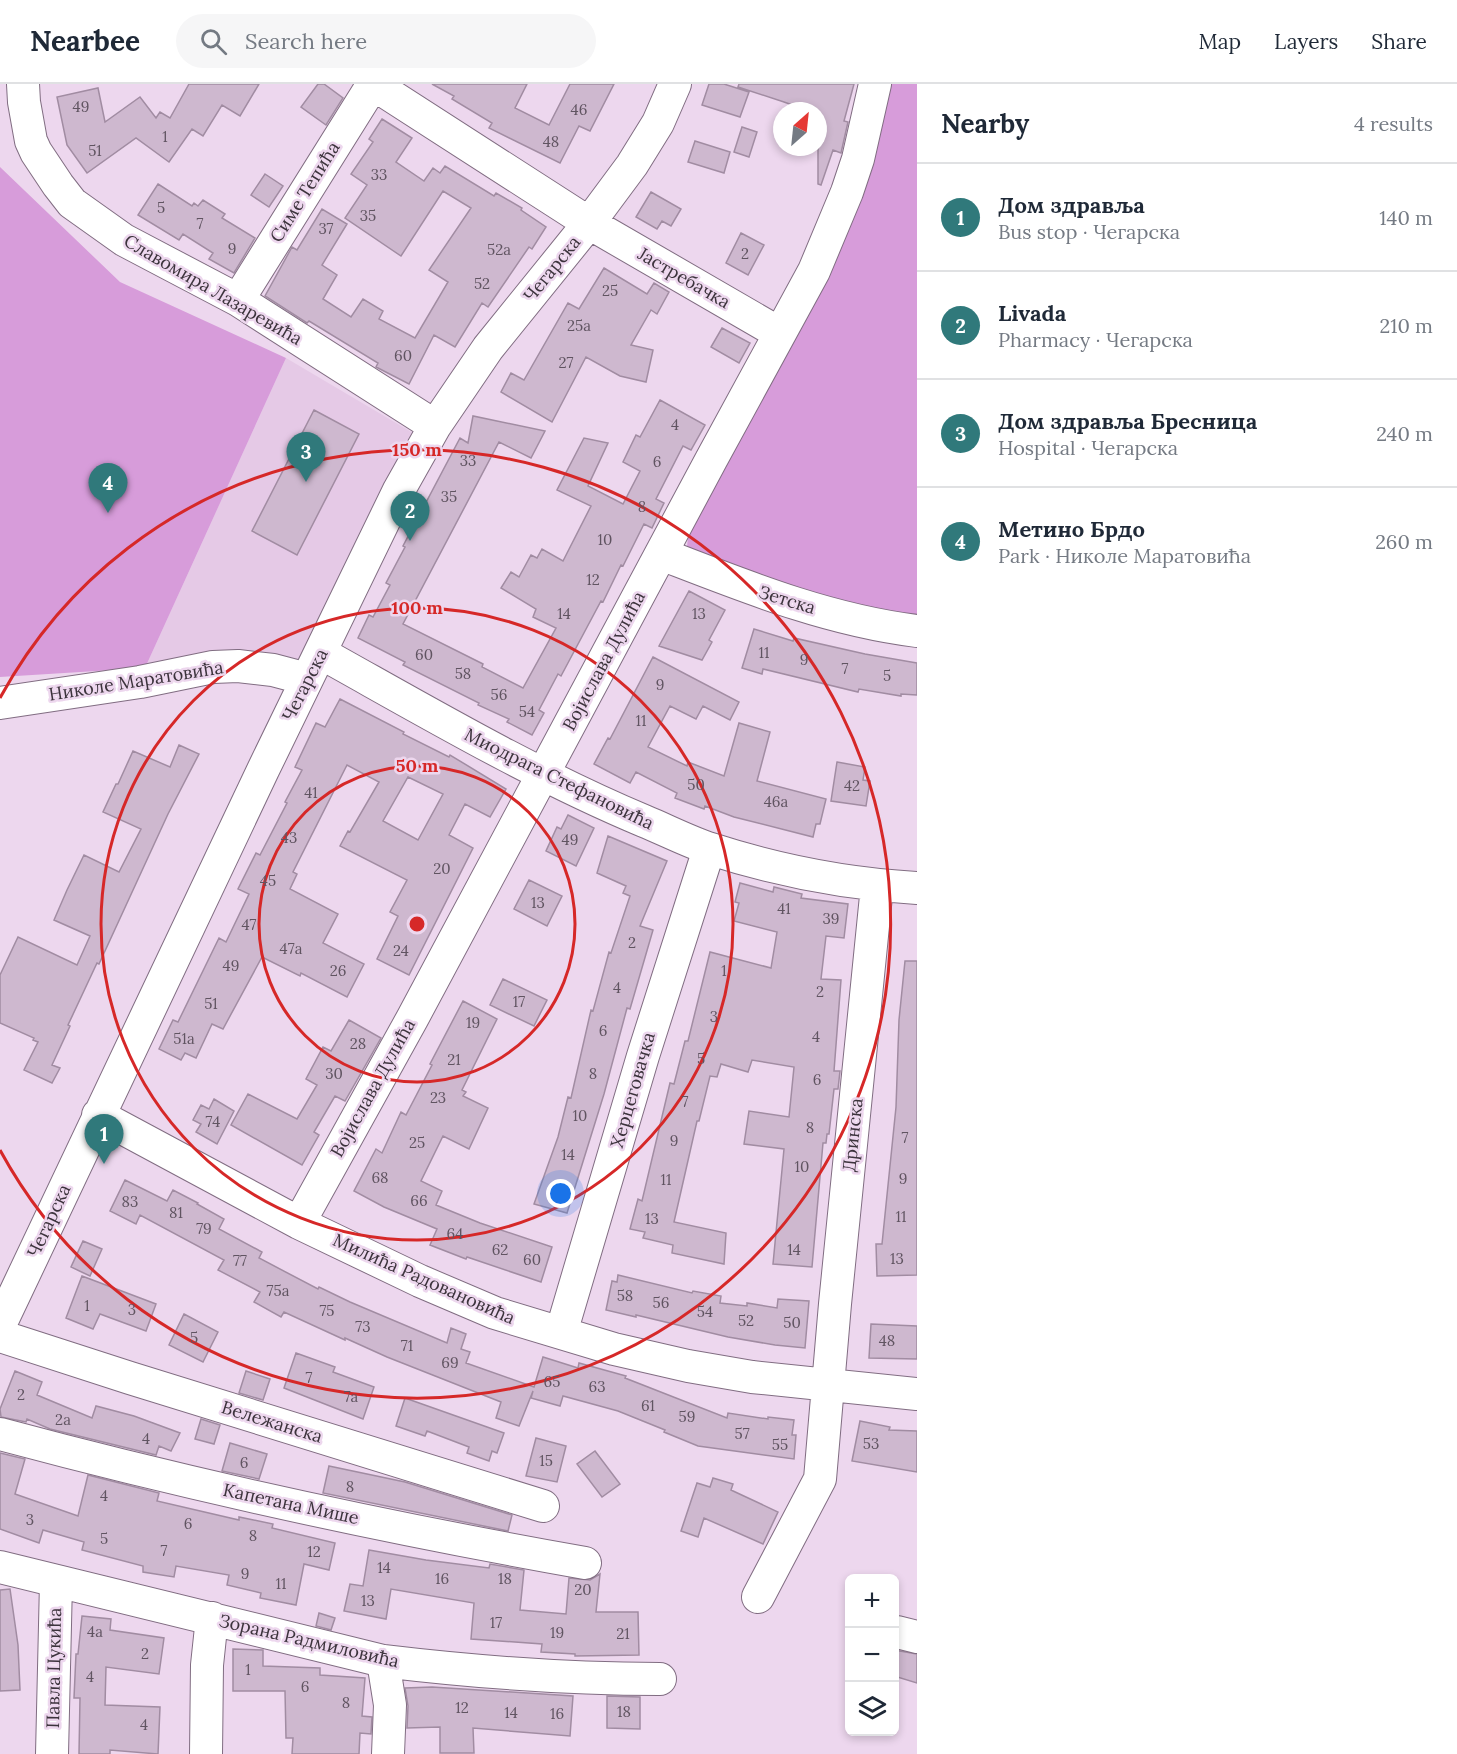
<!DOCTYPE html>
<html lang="en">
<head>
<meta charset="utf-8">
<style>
	:root { --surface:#fff; --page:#f6f6f7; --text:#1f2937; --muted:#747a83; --line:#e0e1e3; --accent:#30797b }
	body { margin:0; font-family:Lora,serif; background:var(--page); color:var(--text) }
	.controls { position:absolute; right:18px; bottom:18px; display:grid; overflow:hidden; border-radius:9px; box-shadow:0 3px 9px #0003 }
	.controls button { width:54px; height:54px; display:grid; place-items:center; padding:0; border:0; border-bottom:2px solid var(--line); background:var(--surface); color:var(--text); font:30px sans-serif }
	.compass { position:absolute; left:773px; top:18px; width:54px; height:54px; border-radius:50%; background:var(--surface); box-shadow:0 3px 9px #0003; rotate:27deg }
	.you { position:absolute; left:561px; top:1110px; width:21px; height:21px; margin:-15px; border:4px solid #fff; border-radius:50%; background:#1a73e8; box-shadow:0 0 0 9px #1a73e833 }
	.badge { display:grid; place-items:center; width:39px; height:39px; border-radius:50%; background:var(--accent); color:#fff; font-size:20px; font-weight:700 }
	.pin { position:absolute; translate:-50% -50px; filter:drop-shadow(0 2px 3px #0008) }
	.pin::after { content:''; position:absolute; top:32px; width:21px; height:18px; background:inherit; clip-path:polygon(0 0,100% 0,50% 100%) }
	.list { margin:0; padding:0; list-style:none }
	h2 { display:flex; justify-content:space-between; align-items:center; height:78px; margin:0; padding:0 24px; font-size:26px }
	h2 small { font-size:20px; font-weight:400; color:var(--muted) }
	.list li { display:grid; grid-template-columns:39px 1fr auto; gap:18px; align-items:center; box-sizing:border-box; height:108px; padding:0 24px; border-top:2px solid var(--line) }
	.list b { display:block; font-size:22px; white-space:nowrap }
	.list p { margin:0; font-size:20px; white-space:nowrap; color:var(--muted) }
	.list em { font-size:20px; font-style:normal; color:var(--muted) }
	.icon { flex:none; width:33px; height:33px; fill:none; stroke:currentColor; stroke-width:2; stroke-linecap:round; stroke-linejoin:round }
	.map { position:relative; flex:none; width:917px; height:1670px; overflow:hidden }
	header { display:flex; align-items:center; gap:36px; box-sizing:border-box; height:84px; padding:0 30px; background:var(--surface); border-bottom:2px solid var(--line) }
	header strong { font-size:28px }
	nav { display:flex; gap:33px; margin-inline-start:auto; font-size:21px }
	.search { width:420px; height:54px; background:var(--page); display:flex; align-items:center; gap:15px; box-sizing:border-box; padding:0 21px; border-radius:33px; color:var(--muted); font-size:22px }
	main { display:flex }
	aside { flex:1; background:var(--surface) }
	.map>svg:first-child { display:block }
	.built { fill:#e5c9e6 }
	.green { fill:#d79cda }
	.building { fill:#ceb8cf; stroke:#a18ca2; stroke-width:1.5; fill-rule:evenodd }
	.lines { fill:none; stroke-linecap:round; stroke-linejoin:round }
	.minor-casing { stroke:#816d82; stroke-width:34 }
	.minor { stroke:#fff; stroke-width:32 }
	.ring { fill:none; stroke:#d62828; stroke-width:3 }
	.labels { text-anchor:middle; stroke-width:5; stroke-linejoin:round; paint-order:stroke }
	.number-label { font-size:15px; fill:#605461 }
	.street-label { font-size:18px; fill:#3c333c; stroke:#edd7ee }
	.centre { fill:#d62828; stroke:#edd7ee; stroke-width:3 }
	.ring-label { font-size:18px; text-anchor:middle; font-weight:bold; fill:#d62828; stroke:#edd7ee; stroke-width:5; stroke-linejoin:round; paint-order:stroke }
</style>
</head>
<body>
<header>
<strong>Nearbee</strong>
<div class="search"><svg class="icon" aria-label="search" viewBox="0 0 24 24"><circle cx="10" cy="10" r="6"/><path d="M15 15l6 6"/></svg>Search here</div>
<nav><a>Map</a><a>Layers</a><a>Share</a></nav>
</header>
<main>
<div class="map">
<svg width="917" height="1670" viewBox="0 0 917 1670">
	<rect width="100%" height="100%" fill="#edd7ee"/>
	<path class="built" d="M286,274L413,349L302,578L145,584Z"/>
	<path class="green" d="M889,0H917V532L856,521L793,504L687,463L689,441L801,239L856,128Z
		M0,83L120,198L286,274L145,584L0,593Z"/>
	<path class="building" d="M189,0H259L240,32L222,21L203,52L192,45L169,78L136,54L87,89L67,61L57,13L98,4L105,38L140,13L156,34L160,28L170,34Z
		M318,0H324L343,14L326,41L301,23Z
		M432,0H527L515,24L549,41L570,0H614L590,47L579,42L560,79L489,44L492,39L452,15L454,12Z
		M709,0H724L749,8L740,33L702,21Z
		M739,0H854L844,37L848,38L841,69L833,66L821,101L818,100V27H809L784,18L738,3Z
		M382,35L412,54L396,78L424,97L433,84L440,89L445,82L494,112L496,109L522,124L521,126L546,143L532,165L529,163L488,223L482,219L455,263L434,251L409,300L378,284L376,283L378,279L309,237L307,239L265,212L292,163L297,166L322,125L347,140L322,181L337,191L323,215L351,233L363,215L383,227L379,235L415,254L448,198L429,186L471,124L443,107L401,172L345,134L367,101L351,90L373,58L369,55Z
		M742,43L757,48L749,73L734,68Z
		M695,57L730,68L724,89L688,78Z
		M265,90L283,102L269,123L251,111Z
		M158,100L192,122L194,119L198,122L203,116L225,130L222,134L255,154L234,189L209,175L213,169L183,150L179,156L138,131Z
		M651,108L681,125L671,142L662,137L657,145L636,133Z
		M741,149L764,161L748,191L726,179Z
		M604,184L647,210L654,199L669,208L657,230L651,226L631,261L653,266L646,298L620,292L586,273L552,338L501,308L511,289L524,296L568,219L579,225Z
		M722,244L750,259L739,279L711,263Z
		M660,316L705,341L691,366L683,362L656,415L664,419L652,444L644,440L623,482L621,481L603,518L601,517L561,592L558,590L539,626L544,629L532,651L507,638L509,635L478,621L479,619L403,581L405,578L358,554L369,531L373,533L390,501L386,499L405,463L403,462L460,354L468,359L473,332L545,347L531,374L499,358L403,540L483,580L482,583L523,604L556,544L533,533L536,525L501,504L511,488L519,493L531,471L537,474L542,465L563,477L591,422L557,406L584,354L608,359L588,402L623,420L640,387L623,378L636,351L640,353Z
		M314,326L359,350L297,471L252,447Z
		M689,507L725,526L709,556L712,558L702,576L659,562Z
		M754,545L793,557L794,554L865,570L917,579V611L901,610V612L859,605L858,608L763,585L762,590L742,584Z
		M653,573L739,618L730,636L703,622L696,635L670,622L648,663L687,682L688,678L724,692L739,639L770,648L757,697L826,715L820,740H816L813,753L734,733L705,722L704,725L675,714L677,709L636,688L630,699L594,680L608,654L610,655Z
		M340,615L404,648L403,650L449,673L450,671L506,705L490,733L465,720L449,751L473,764L409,891L377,875L398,832L390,828L407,796L340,762L348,747L350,748L379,698L347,681L293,788L297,790L290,805L338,830L323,859L364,880L347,913L301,889L300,892L262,873L223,945L212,940L196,974L185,969L181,976L159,965L173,936L178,938L219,854L226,858L249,810L238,805L256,769L260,771L287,719L285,718L302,686L295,683L316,639L325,643ZM408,693L443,710L418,756L383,737Z
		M179,661L199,670L168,730L99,880L97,879L68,941L70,942L52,981L60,984L52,999L24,986L38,958L33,956L34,954L0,939V891L18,853L77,881L90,852L54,836L67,806L84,771L119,788L141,745L103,728L116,700H118L133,667L170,683Z
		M837,678L865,683L863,696L870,697L866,722L831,717Z
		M568,731L594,744L576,782L546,767L557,743L561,745Z
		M608,752L667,777L640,842L653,846L630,925L627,924L604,1010L567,1129L534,1120L558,1053L568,1013L571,1014L591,926L593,927L609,868L611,869L630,812L623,809L626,802L597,789Z
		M529,796L562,812L547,842L514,825Z
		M740,799L773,808L774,803L802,810L801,814L848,820L844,854L826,852L821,895L841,896L834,987H840L838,1005H834L829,1050H827L826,1059H823L812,1183L773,1180L784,1065L744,1060L749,1027L789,1033L794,983L752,976L748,988L721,980L717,993L710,992L699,1037H697L674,1138L726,1149L724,1180L672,1169L673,1161L643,1154L645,1148L630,1145L638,1115L642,1117L670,999L674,1000L685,957H688L710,868L771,884L777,848L734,837L739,819L735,818Z
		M905,877H917V1191L877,1192L876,1160H882L896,1023L899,936Z
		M503,895L547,916L534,942L490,921Z
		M463,917L497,935L462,1006L466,1008L463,1012L488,1024L469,1065L443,1052L421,1097L442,1107L436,1121L480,1139L552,1163L541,1198L467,1173L466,1175L430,1161L437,1145L384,1123L354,1107L376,1065L382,1069L401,1028L406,1031L432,981L430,980Z
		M349,936L381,954L345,1017L335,1012L314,1048L319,1051L302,1081L231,1041L248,1010L297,1035L317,1001L306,995L323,963L331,967Z
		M214,1015L234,1027L217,1060L196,1048L201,1040L193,1036L201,1021L209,1025Z
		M125,1096L167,1117L173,1106L198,1119L197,1120L224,1135L219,1145L262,1168L259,1174L318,1205L319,1203L350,1218L447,1259L451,1244L466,1250L461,1265L470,1268L466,1279L534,1303L543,1273L578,1284L579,1279L626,1292L625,1294L727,1334L728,1329L768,1335V1333L794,1336L792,1351H796L794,1375L698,1362L664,1348L665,1346L618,1327L563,1312L560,1322L531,1314L533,1307L519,1342L496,1334L501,1318L387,1273L345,1254V1256L284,1228L281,1233L254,1218L260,1208L218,1186L224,1176L140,1131L136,1140L110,1127Z
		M83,1157L102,1165L90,1192L71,1183Z
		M618,1191L692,1209L693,1207L721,1212L720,1219L747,1222V1219L777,1224L778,1215L809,1217L805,1264L775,1261L728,1253L636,1231V1233L606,1226L612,1197L617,1198Z
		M82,1192L156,1220L146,1247L100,1230L93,1245L66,1234Z
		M184,1230L218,1248L203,1278L169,1261Z
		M871,1240L917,1242V1275L869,1274Z
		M296,1269L335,1283L333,1288L374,1303L363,1335L284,1304Z
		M15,1287L42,1298L37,1311L92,1334L96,1322L134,1332L180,1349L171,1367L159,1362L156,1371L50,1345L27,1335L26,1338L1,1333L0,1325Z
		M246,1287L270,1295L263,1316L239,1309Z
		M405,1314L504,1349L497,1369L492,1367L489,1377L467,1369L469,1363L427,1347L425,1352L396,1342Z
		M201,1335L220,1341L214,1360L195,1355Z
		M860,1337L890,1343L889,1346L917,1347V1388L852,1377Z
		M536,1354L566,1362L557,1398L526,1392Z
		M230,1359L267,1370L259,1395L222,1387Z
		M595,1367L620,1400L602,1413L577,1380Z
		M0,1369L25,1375L15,1410L78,1432L88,1391L159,1409L157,1417L239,1436V1433L273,1440L272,1444L335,1459L329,1486L304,1480L296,1521L260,1514L261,1509L227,1501L229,1491L176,1482L174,1493L143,1488V1482L82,1466L84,1458L43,1446L39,1459L0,1445Z
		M329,1382L405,1398L512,1431L508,1447L323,1409Z
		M713,1394L733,1400L731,1406L778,1428L763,1460L704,1434L698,1453L681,1447L697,1399L710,1403Z
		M369,1466L426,1476L489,1484L490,1480L524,1486L520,1526L566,1530L569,1494L590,1496L600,1490L596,1528H638L639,1571L575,1572V1570L541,1568L542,1560L471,1555L474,1519L391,1505L386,1535L344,1527L350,1500L363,1502Z
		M10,1505L18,1561L20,1606L0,1607V1506Z
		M319,1529L335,1534L331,1546L316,1542Z
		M82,1532L111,1535L110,1546L164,1554L159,1590L106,1583L105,1621L160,1623L158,1670L110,1666V1670H79L80,1614H74L76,1570H78Z
		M233,1565L263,1566V1582L320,1584V1591L365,1594L362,1632L372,1633L371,1650L360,1649L359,1670H292L293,1654H286L285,1607H233Z
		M894,1566L917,1570V1599L894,1592Z
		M432,1603L573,1612L570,1652L473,1644L474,1669H440V1643L407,1644L408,1622L405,1604Z
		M607,1612L640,1613V1645L607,1644Z"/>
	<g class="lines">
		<defs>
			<path id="minor" d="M23,0L24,18L31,57L36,68L58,101L72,119L124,156L238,216L435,342
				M373,0L589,139L779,249
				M238,216L373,0
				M661,470C744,502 827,536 917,547
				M321,569C427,628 532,690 644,737C666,746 689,758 711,765C779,787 847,800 917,804
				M0,619L140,598L213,583L238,582L273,586L307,595
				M98,1031L299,1139L420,1197L495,1229L614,1265L688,1282L752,1293L917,1310
				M299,1139L412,935L711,376L814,187L847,108L858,75L875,0
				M0,1241L263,686L399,406L435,342L488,264L589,139L632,81L658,39L675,0
				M561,1249L643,972L709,765
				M0,1252L130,1294L543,1422
				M0,1350C193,1402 388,1444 585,1479
				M0,1483L383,1577C475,1588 568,1595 660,1595
				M758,1513L820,1395L835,1220L877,802
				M897,1548L917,1553
				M383,1577L390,1621L388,1670
				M52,1670L56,1498
				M206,1670L207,1581L212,1534"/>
		</defs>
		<use href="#minor" class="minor-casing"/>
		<use href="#minor" class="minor"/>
	</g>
	<g class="ring">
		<circle cx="417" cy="840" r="158"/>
		<circle cx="417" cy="840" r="316"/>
		<path d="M0 614A474 474 0 1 1 0 1066"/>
	</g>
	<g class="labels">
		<g class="number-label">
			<text x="81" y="28">49</text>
			<text x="579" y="31">46</text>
			<text x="165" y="58">1</text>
			<text x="551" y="63">48</text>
			<text x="95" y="72">51</text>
			<text x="379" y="96">33</text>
			<text x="161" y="129">5</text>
			<text x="368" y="137">35</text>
			<text x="200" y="145">7</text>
			<text x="326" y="150">37</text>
			<text x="232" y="170">9</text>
			<text x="499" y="171">52a</text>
			<text x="745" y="175">2</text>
			<text x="482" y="205">52</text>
			<text x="610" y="212">25</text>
			<text x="579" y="247">25a</text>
			<text x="403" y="277">60</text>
			<text x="566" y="284">27</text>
			<text x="675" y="346">4</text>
			<text x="468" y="382">33</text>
			<text x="657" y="383">6</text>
			<text x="449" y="418">35</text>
			<text x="642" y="428">8</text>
			<text x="605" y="461">10</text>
			<text x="593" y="501">12</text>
			<text x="564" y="535">14</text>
			<text x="699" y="535">13</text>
			<text x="764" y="574">11</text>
			<text x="424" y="576">60</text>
			<text x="804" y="581">9</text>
			<text x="845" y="590">7</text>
			<text x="463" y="595">58</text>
			<text x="887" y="597">5</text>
			<text x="660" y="606">9</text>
			<text x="499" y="616">56</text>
			<text x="527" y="633">54</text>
			<text x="641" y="642">11</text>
			<text x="696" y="706">50</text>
			<text x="852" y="707">42</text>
			<text x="311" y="714">41</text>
			<text x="776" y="723">46a</text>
			<text x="289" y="759">43</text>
			<text x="570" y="761">49</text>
			<text x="442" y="790">20</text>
			<text x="268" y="802">45</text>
			<text x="538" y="824">13</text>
			<text x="784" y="830">41</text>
			<text x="831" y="840">39</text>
			<text x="249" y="846">47</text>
			<text x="632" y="864">2</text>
			<text x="291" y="870">47a</text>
			<text x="401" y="872">24</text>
			<text x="231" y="887">49</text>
			<text x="338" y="892">26</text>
			<text x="724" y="892">1</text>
			<text x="617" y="909">4</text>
			<text x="820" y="913">2</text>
			<text x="519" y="923">17</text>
			<text x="211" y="925">51</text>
			<text x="714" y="938">3</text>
			<text x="473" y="944">19</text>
			<text x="603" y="952">6</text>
			<text x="816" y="958">4</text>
			<text x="184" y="960">51a</text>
			<text x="358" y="965">28</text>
			<text x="701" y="980">5</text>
			<text x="454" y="981">21</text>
			<text x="334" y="995">30</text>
			<text x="593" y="995">8</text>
			<text x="817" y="1001">6</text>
			<text x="438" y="1019">23</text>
			<text x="685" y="1023">7</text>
			<text x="580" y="1037">10</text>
			<text x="213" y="1043">74</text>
			<text x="810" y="1049">8</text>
			<text x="905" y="1059">7</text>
			<text x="674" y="1062">9</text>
			<text x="417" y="1064">25</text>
			<text x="568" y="1076">14</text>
			<text x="802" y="1088">10</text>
			<text x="380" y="1099">68</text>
			<text x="903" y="1100">9</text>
			<text x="666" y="1101">11</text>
			<text x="419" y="1122">66</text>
			<text x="130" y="1123">83</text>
			<text x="176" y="1134">81</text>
			<text x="901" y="1138">11</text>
			<text x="652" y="1140">13</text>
			<text x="204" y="1150">79</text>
			<text x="455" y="1155">64</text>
			<text x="500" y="1171">62</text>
			<text x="794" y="1171">14</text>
			<text x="897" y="1180">13</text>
			<text x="532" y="1181">60</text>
			<text x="240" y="1182">77</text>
			<text x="278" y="1212">75a</text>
			<text x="625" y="1217">58</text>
			<text x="661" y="1224">56</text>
			<text x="87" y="1227">1</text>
			<text x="132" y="1231">3</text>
			<text x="327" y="1232">75</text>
			<text x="705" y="1233">54</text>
			<text x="746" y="1242">52</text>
			<text x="792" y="1244">50</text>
			<text x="363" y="1248">73</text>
			<text x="194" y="1259">5</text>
			<text x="887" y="1262">48</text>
			<text x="407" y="1267">71</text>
			<text x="450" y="1284">69</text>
			<text x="309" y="1299">7</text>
			<text x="552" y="1303">65</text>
			<text x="597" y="1308">63</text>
			<text x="21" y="1316">2</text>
			<text x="351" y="1318">7a</text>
			<text x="648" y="1327">61</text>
			<text x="687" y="1338">59</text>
			<text x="63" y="1341">2a</text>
			<text x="742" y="1355">57</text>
			<text x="146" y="1360">4</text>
			<text x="871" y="1365">53</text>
			<text x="780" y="1366">55</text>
			<text x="546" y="1382">15</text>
			<text x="244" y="1384">6</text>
			<text x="350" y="1408">8</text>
			<text x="104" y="1417">4</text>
			<text x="30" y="1441">3</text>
			<text x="188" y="1445">6</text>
			<text x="253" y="1457">8</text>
			<text x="104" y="1460">5</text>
			<text x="164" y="1472">7</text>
			<text x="314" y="1473">12</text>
			<text x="384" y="1489">14</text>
			<text x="245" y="1495">9</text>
			<text x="442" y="1500">16</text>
			<text x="505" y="1500">18</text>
			<text x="281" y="1505">11</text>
			<text x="583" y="1511">20</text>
			<text x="368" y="1522">13</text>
			<text x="496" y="1544">17</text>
			<text x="95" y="1553">4a</text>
			<text x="557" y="1554">19</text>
			<text x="623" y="1555">21</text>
			<text x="145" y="1575">2</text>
			<text x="248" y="1591">1</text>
			<text x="90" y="1598">4</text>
			<text x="305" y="1608">6</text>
			<text x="346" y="1624">8</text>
			<text x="462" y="1629">12</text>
			<text x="624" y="1633">18</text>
			<text x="511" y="1634">14</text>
			<text x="557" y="1635">16</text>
			<text x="144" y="1646">4</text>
		</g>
		<g class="street-label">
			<text transform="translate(305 108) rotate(-58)" y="6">Симе Тепића</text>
			<text transform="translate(552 185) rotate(-51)" y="6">Чегарска</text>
			<text transform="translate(684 194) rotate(30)" y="6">Јастребачка</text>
			<text transform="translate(213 206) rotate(30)" y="6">Славомира Лазаревића</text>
			<text transform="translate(787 516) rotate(17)" y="6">Зетска</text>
			<text transform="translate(604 577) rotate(-62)" y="6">Војислава Дулића</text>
			<text transform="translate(136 597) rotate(-9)" y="6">Николе Маратовића</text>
			<text transform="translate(305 601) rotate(-63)" y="6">Чегарска</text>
			<text transform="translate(559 695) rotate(26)" y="6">Миодрага Стефановића</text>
			<text transform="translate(373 1004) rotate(-61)" y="6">Војислава Дулића</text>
			<text transform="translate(633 1006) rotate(-74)" y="6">Херцеговачка</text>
			<text transform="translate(853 1051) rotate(-84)" y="6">Дринска</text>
			<text transform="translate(49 1137) rotate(-65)" y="6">Чегарска</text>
			<text transform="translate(424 1195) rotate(24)" y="6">Милића Радовановића</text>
			<text transform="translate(272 1338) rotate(17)" y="6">Вележанска</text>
			<text transform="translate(291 1420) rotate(12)" y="6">Капетана Мише</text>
			<text transform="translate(309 1557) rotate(13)" y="6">Зорана Радмиловића</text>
			<text transform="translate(54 1584) rotate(-89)" y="6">Павла Цукића</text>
		</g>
	</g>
	<circle cx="417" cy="840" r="9" class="centre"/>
	<g class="ring-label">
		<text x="417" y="372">150 m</text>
		<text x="417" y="530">100 m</text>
		<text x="417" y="688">50 m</text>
	</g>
</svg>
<div class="controls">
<button>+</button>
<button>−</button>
<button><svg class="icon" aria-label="layers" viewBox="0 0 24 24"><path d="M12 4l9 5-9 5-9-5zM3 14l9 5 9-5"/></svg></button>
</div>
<svg class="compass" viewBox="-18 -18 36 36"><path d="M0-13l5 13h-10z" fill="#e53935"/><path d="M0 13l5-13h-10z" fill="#747a83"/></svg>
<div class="you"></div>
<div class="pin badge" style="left:104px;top:1080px">1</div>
<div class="pin badge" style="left:410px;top:457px">2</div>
<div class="pin badge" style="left:306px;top:398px">3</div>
<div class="pin badge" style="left:108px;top:429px">4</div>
</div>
<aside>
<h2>Nearby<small>4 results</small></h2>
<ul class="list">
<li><span class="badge">1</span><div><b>Дом здравља</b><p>Bus stop · Чегарска</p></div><em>140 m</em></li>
<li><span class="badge">2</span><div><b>Livada</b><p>Pharmacy · Чегарска</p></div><em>210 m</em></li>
<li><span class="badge">3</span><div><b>Дом здравља Бресница</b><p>Hospital · Чегарска</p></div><em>240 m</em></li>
<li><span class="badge">4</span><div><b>Метино Брдо</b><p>Park · Николе Маратовића</p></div><em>260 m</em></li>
</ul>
</aside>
</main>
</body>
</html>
